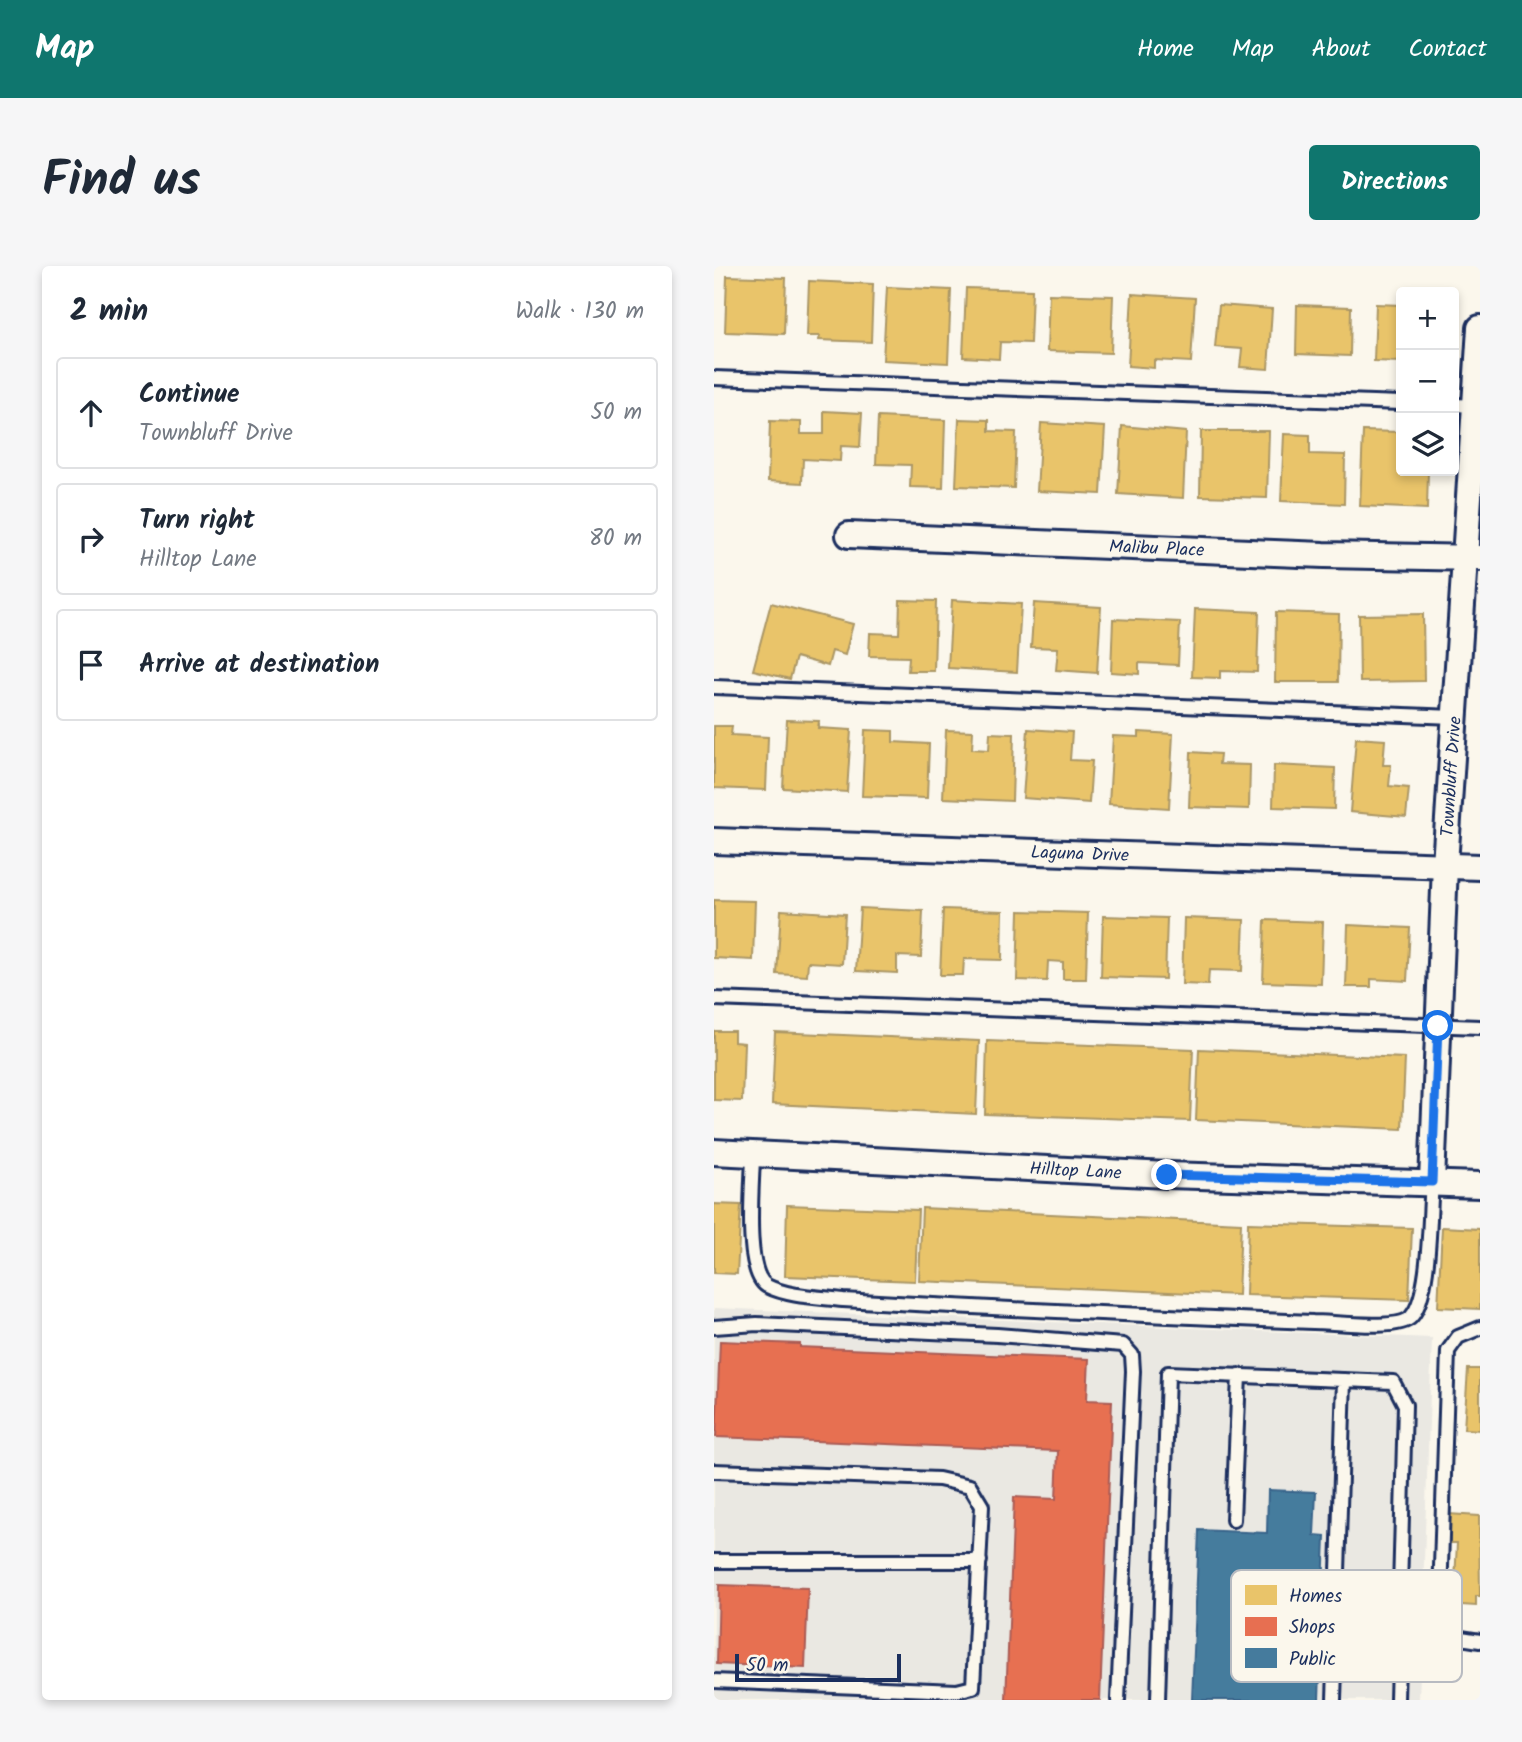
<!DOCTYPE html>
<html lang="en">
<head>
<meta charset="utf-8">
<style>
	:root { --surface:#fff; --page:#f6f6f7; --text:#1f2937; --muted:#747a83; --line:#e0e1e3; --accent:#0f766e }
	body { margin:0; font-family:Kalam,sans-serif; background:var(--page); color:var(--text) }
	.controls { position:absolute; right:21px; top:21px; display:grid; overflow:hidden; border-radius:7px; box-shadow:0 4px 10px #0003 }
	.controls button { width:63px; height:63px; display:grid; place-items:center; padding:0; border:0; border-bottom:2px solid var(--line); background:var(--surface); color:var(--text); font:35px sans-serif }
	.scale { position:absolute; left:21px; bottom:18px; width:166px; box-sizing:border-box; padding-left:7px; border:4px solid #1b2f5e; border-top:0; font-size:19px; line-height:24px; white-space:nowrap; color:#1b2f5e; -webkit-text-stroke:5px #fbf7ec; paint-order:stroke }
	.stop { position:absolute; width:21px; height:21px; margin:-16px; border:5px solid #1a73e8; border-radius:50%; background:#fff }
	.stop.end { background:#1a73e8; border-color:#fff; box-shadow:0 2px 7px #0008 }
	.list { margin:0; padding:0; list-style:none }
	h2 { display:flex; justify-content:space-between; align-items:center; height:91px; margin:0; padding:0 28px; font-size:30px }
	h2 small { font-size:23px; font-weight:400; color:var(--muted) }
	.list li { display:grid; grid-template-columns:46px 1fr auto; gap:21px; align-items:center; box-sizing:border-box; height:112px; margin:0 14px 14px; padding:0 14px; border:2px solid var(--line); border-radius:7px }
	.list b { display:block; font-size:26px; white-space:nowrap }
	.list p { margin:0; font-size:23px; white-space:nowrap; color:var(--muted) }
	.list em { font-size:23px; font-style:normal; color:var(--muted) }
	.icon { flex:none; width:38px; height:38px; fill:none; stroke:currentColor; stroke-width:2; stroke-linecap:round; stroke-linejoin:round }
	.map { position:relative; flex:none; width:766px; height:1434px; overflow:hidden; border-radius:7px }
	header { display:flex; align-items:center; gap:42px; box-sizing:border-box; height:98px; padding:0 35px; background:var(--accent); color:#fff }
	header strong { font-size:33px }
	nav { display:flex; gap:38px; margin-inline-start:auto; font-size:24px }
	.intro { display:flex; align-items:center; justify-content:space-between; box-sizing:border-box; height:168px; padding:0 42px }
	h1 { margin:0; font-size:49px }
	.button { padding:18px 32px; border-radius:7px; background:var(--accent); color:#fff; font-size:24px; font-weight:700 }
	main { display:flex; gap:42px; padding:0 42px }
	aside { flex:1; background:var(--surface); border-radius:7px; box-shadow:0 4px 10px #0003 }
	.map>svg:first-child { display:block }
	.built { fill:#eae8e2 }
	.homes { fill:#e9c46a; stroke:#ab9766; stroke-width:2 }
	.shops { fill:#e76f51; stroke:#aa5c55; stroke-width:2 }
	.public { fill:#457b9d; stroke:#38648a; stroke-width:2 }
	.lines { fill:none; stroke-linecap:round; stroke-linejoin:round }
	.lane-casing { stroke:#1b2f5e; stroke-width:18 }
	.street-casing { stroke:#1b2f5e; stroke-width:30 }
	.lane { stroke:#fbf7ec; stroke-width:12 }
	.street { stroke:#fbf7ec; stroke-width:24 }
	.route { stroke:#1a73e8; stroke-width:9 }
	.labels { text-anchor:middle; stroke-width:7; stroke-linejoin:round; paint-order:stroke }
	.street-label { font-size:18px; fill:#1b2f5e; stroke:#fbf7ec }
	.key { fill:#fbf7ec; stroke:#b8bbc1; stroke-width:2 }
	.key-label { font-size:19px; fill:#1b2f5e }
</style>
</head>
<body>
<header>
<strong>Map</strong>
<nav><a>Home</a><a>Map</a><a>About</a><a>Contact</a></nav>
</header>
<div class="intro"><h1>Find us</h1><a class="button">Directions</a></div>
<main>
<aside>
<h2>2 min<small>Walk · 130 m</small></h2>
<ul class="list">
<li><svg class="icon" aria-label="ahead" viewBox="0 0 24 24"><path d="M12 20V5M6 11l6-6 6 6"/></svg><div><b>Continue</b><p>Townbluff Drive</p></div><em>50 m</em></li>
<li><svg class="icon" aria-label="right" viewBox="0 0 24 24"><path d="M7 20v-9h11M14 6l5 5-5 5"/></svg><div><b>Turn right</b><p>Hilltop Lane</p></div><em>80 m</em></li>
<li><svg class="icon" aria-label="arrive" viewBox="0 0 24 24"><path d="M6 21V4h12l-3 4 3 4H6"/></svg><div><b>Arrive at destination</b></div></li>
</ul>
</aside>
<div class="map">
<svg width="766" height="1434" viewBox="0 0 766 1434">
	<rect width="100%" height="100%" fill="#fbf7ec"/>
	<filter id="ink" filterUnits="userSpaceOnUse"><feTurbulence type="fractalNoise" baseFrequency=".0143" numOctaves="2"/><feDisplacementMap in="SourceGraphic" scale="14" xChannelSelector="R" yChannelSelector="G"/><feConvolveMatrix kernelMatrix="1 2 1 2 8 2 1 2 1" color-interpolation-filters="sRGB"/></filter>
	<g filter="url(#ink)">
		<path class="built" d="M0,1042L718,1072L705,1434H0Z"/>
		<path class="homes" d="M13,10L72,12L70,68L11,66Z
			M95,15L159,18L157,76L105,74L106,70H93Z
			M173,21L237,24L234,97L169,94Z
			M252,22L318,24L316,77L286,76L285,93L249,91Z
			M335,28L399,30L397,87L333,85Z
			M418,28L481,32L477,96L440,94V102L414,100Z
			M662,38L687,39V96L660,95Z
			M505,39L558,43L554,103L526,101L528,83L501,81Z
			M583,39L637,41L636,90L582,88Z
			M110,145L148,147L146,181L127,180L126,195L89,193L88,217L54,215L56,155L87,156V168H110Z
			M164,151L231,154L229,222L196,221L197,199L162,198Z
			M245,153L275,154V165L302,166L300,222L242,220Z
			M327,157L391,161L387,228L323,225Z
			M408,160L472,166L469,232L404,228Z
			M487,165H555L553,232L486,230Z
			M649,165L687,166V205H714L713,243L646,240Z
			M570,168L596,169V188L631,189L630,238L567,235Z
			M186,334L222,335L220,405H194L195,391L155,390L156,367L185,368Z
			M238,334L307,338L303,406L234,402Z
			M57,337L139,358L131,389L118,385L114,400L82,391L76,413L39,404Z
			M320,337L387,341L383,407L342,404L344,382L317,381Z
			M481,343L545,346L543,406L506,405V412L478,411Z
			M562,346L625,348L624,416H561Z
			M709,348L710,415L646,416L645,349Z
			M399,353L466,356L464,399L425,397V408L397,406Z
			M73,454L105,455L104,462L137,464L133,526L69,522Z
			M0,460H18L17,469L54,471L52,524L0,522Z
			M314,463L358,466L356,494L378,495L375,537L309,532Z
			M151,464L179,465V476L215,478L213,532L148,530Z
			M232,464L259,465L258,483L275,484L276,467L300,468L298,535L229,532Z
			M425,466L459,468L455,542L395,538L399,470L425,471Z
			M642,472L671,474L669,499H677L675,520L695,522L692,551L636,546Z
			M477,486L506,488L505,498L536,499L535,543L475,541Z
			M560,499L621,502L620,543L559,541Z
			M0,634L41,635L39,694L0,692Z
			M146,642L209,645L207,691L183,690V707L142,705Z
			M229,643L289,645L288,694L250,693L249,709H226Z
			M67,644L131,648L128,698L94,696L93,710L63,708Z
			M305,645L374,647L372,713H349V696L334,695L333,715L303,714Z
			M389,650L453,652L451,713L387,711Z
			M470,652L530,654L528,705L495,704L494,719L468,718Z
			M551,654L609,656L607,718L549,716Z
			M634,659L696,662L693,715L657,713V721H632Z
			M0,765H20V776L30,777L28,835L0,834Z
			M61,766L265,775L262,848L58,838Z
			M273,775L479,783L476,855L271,848Z
			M485,783L691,792L688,863L482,854Z
			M0,938L27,939L23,1008L0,1007Z
			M73,939L204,944L201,1015L71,1010Z
			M208,942L527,957L524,1029L205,1015Z
			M534,957L698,962L695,1034L532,1029Z
			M728,961L766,963V1043L724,1041Z
			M754,1103H766V1164L750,1163Z
			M734,1248L765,1250L766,1330H762V1340L731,1338L732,1313L741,1314L743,1277H733Z"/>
		<path class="shops" d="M6,1075L86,1078V1081L375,1093L373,1134L398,1135L386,1434H292L300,1231L342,1233L344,1185L2,1171Z
			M5,1319L94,1322L91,1402L3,1398Z"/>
		<path class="public" d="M554,1224L602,1226L600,1269L611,1270L605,1434H478L485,1264L553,1267Z"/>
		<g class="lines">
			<defs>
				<path id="lane" d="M0,112L687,137
					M740,139L764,140
					M0,421L740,451
					M0,733L766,761
					M39,888C39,915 29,1006 53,1020C75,1031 105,1031 129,1034C285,1043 442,1050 599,1056C619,1056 685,1065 697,1051C717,1029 715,948 718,916
					M0,1061L43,1058L283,1069L409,1079L418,1089L419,1105L404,1434
					M766,1062L744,1071L734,1085L725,1362L728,1369L766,1375
					M0,1205L225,1213L256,1220L268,1240L259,1421L243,1425L0,1415
					M519,1254L525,1109
					M0,1295H266
					M444,1434L454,1107L679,1116L691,1139L683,1434
					M620,1434L630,1114"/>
				<g id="street">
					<path id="s1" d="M135,269L610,289L765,292"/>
					<path id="s2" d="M0,575L766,601"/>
					<path id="s3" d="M0,886L453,909L766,919"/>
					<path id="s4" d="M718,916L731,599L766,62"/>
				</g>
			</defs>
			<use href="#lane" class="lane-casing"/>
			<use href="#street" class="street-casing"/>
			<use href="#lane" class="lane"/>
			<use href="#street" class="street"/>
		</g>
	</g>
	<g class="lines" filter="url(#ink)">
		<path class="route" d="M453,909L718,916L724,760"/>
	</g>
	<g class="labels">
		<g class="street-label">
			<text dy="6" stroke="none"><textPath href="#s1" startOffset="308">Malibu Place</textPath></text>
			<text dy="6" stroke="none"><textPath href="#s4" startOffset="406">Townbluff Drive</textPath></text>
			<text dy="6" stroke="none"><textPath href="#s2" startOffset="366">Laguna Drive</textPath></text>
			<text dy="6" stroke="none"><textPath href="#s3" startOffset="362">Hilltop Lane</textPath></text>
		</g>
	</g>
	<rect x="517" y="1304" width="231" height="112" rx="10" class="key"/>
	<rect x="531" y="1319" width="32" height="20" fill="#e9c46a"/>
	<rect x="531" y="1351" width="32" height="19" fill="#e76f51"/>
	<rect x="531" y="1382" width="32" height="20" fill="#457b9d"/>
	<g class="key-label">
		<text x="575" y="1336">Homes</text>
		<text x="575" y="1367">Shops</text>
		<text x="575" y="1399">Public</text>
	</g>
</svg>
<div class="controls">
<button>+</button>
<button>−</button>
<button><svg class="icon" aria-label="layers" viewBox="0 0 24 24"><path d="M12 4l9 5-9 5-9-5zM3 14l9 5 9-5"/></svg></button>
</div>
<div class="scale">50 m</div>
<div class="stop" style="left:724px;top:760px"></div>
<div class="stop end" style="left:453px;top:909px"></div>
</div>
</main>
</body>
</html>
